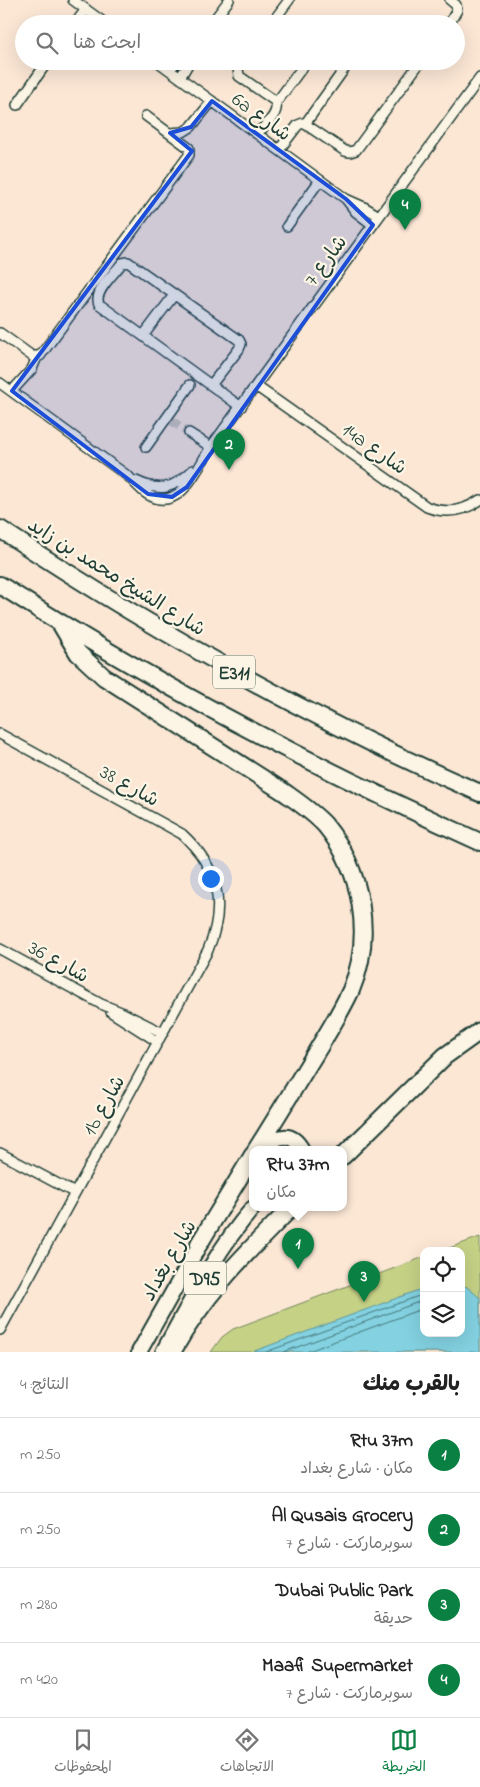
<!DOCTYPE html>
<html lang="ar">
<head>
<meta charset="utf-8">
<style>
	:root { --surface:#fff; --page:#f6f6f6; --text:#222; --muted:#767676; --line:#e0e0e0; --accent:#0b8043 }
	body { margin:0; font-family:"Indie Flower","Playpen Sans Arabic",sans-serif; background:var(--page); color:var(--text); direction:rtl }
	.controls { position:absolute; right:15px; bottom:15px; display:grid; overflow:hidden; border-radius:10px; box-shadow:0 5px 20px #0002 }
	.controls button { width:45px; height:45px; display:grid; place-items:center; padding:0; border:0; border-bottom:1px solid var(--line); background:var(--surface); color:var(--text); font:25px sans-serif }
	.you { position:absolute; left:210px; top:878px; width:18px; height:18px; margin:-12px; border:4px solid #fff; border-radius:50%; background:#1a73e8; box-shadow:0 0 0 8px #1a73e833 }
	.badge { display:grid; place-items:center; width:32px; height:32px; border-radius:50%; background:var(--accent); color:#fff; font-size:16px; font-weight:700 }
	.pin { position:absolute; translate:-50% -41px; filter:drop-shadow(0 1px 2px #0008) }
	.pin::after { content:''; position:absolute; top:26px; width:18px; height:15px; background:inherit; clip-path:polygon(0 0,100% 0,50% 100%) }
	.popup { position:absolute; left:249px; top:1146px; width:98px; height:65px; box-sizing:border-box; display:grid; place-content:center; border-radius:10px; background:var(--surface); filter:drop-shadow(0 1px 4px #0005); font-size:16px; white-space:nowrap; color:var(--muted) }
	.popup b { font-size:19px; color:var(--text) }
	.popup::after { content:''; position:absolute; left:50%; top:100%; margin-left:-10px; border:10px solid transparent; border-top-color:var(--surface) }
	.list { margin:0; padding:0; list-style:none }
	h2 { display:flex; justify-content:space-between; align-items:center; height:65px; margin:0; padding:0 20px; font-size:21px }
	h2 small { font-size:16px; font-weight:400; color:var(--muted) }
	.list li { display:grid; grid-template-columns:32px 1fr auto; gap:15px; align-items:center; box-sizing:border-box; height:75px; padding:0 20px; border-top:1px solid var(--line) }
	.list b { display:block; font-size:19px; white-space:nowrap }
	.list p { margin:0; font-size:16px; white-space:nowrap; color:var(--muted) }
	.list em { font-size:16px; font-style:normal; color:var(--muted) }
	.icon { flex:none; width:28px; height:28px; fill:none; stroke:currentColor; stroke-width:2; stroke-linecap:round; stroke-linejoin:round }
	.map { position:relative; flex:none; width:480px; height:1352px; overflow:hidden; direction:ltr }
	.search { position:absolute; background:var(--surface); box-shadow:0 5px 20px #0002; left:15px; right:15px; top:15px; height:55px; display:flex; align-items:center; gap:12px; box-sizing:border-box; padding:0 18px; border-radius:28px; color:var(--muted); font-size:19px }
	.sheet { height:365px; background:var(--surface) }
	nav { display:flex; justify-content:space-around; align-items:center; box-sizing:border-box; height:70px; border-top:1px solid var(--line); background:var(--surface); font-size:14px; color:var(--muted) }
	nav a { display:grid; justify-items:center; gap:2px }
	nav .on { color:var(--accent) }
	.map>svg:first-child { display:block }
	.green { fill:#c5d185; stroke:#72875c }
	.water { fill:#83d1e1; stroke:#5b969c }
	.lines { fill:none; stroke-linecap:round; stroke-linejoin:round }
	.shore { stroke:#477879; stroke-width:1 }
	.minor-tunnel { stroke:#d0c5b5; stroke-width:9; stroke-dasharray:9 4.5; stroke-linecap:butt }
	.minor-casing { stroke:#1f3d34; stroke-width:12 }
	.primary-casing { stroke:#1f3d34; stroke-width:18 }
	.motorway-casing { stroke:#1f3d34; stroke-width:20 }
	.minor { stroke:#fcf5e5; stroke-width:9 }
	.primary { stroke:#fcf5e5; stroke-width:14 }
	.motorway { stroke:#fcf5e5; stroke-width:16 }
	.marked { fill:#1d4ed8; fill-opacity:0.2; stroke:#1d4ed8; stroke-width:4; stroke-linejoin:round }
	.labels { text-anchor:middle; stroke-width:4.5; stroke-linejoin:round; paint-order:stroke }
	.shield { fill:#fcf5e5; stroke:#617469; stroke-width:1 }
	.shield-label { font-size:19px; font-weight:bold; fill:#1f3d34 }
	.street-label { font-size:20px; fill:#1f3d34; stroke:#fcf5e5 }
</style>
</head>
<body>
<div class="map">
<svg width="480" height="1352" viewBox="0 0 480 1352">
	<rect width="100%" height="100%" fill="#fce7d5"/>
	<filter id="ink" filterUnits="userSpaceOnUse"><feTurbulence type="fractalNoise" baseFrequency=".02" numOctaves="2"/><feDisplacementMap in="SourceGraphic" scale="10" xChannelSelector="R" yChannelSelector="G"/><feConvolveMatrix kernelMatrix="1 2 1 2 8 2 1 2 1" color-interpolation-filters="sRGB"/></filter>
	<g filter="url(#ink)">
		<path class="green" d="M480,1237V1352H211L222,1337L233,1329L424,1257V1333H461V1251H441Z"/>
		<path class="water" d="M461,1285L467,1287L480,1298V1352H252L424,1288V1333H461Z"/>
		<g class="lines">
			<path class="shore" d="M266,1352L424,1294
				M284,1352L424,1300
				M306,1352L424,1308"/>
			<path class="minor-tunnel" d="M172,421L189,433"/>
			<defs>
				<path id="minor" d="M73,0L106,24
					M75,24L86,9
					M211,24L229,0
					M271,24L289,0
					M449,24L457,10L456,5L450,0
					M157,61L346,199L364,207L379,216
					M243,61L238,68L239,76L275,101L279,99L307,61
					M170,70L177,61
					M180,78L190,61
					M17,105L48,61
					M305,124L345,151L350,152L356,150L421,61
					M170,133L183,132L191,127L212,101
					M257,134C265,125 281,113 275,101
					M279,150L298,125L303,123L305,124L350,61
					M346,199L356,212L373,225
					M287,226L320,180
					M0,333L32,356H40L189,155V148L146,116
					M143,336L174,295
					M0,383L129,477C135,483 140,489 147,494C180,515 197,468 211,447L480,78
					M211,385L239,349L241,344L239,340L128,262L122,263C115,273 93,292 99,304L241,407
					M256,386L427,507C446,514 463,512 480,500
					M12,391L32,369L37,357
					M189,433L211,447
					M146,447L190,385
					M136,481C161,493 174,488 193,470
					M0,734L182,834C218,867 227,904 208,950L0,1330
					M0,949L101,1004L121,1012L163,1033
					M111,1012L158,1042
					M0,1153L75,1193"/>
				<path id="primary" d="M265,1150C276,1134 292,1131 302,1150
					M139,1352L205,1235
					M163,1352C190,1303 216,1250 253,1208"/>
				<path id="motorway" d="M0,529C153,630 312,720 480,793
					M0,585C153,683 314,767 480,842
					M60,623L78,653L104,677L284,792C298,802 313,812 325,825C362,870 374,936 351,990C340,1014 325,1037 312,1059C293,1090 275,1120 256,1150
					M343,1156L445,1056L480,1031
					M199,1244L253,1155
					M172,1352C205,1293 244,1255 291,1208"/>
			</defs>
			<use href="#minor" class="minor-casing"/>
			<use href="#primary" class="primary-casing"/>
			<use href="#motorway" class="motorway-casing"/>
			<use href="#minor" class="minor"/>
			<use href="#primary" class="primary"/>
			<use href="#motorway" class="motorway"/>
		</g>
	</g>
	<path class="marked" d="M212,101L346,199L373,225L187,487L172,497L148,494L12,391L192,151L170,133L191,127Z"/>
	<g class="labels">
		<g class="shield">
			<rect x="213" y="655.5" width="42" height="33" rx="4"/>
			<rect x="184" y="1261.5" width="42" height="33" rx="4"/>
		</g>
		<g class="shield-label">
			<text x="234" y="679">E311</text>
			<text x="205" y="1285">D95</text>
		</g>
		<g class="street-label">
			<text transform="translate(262 116) rotate(36)" y="7">6a شارع</text>
			<text transform="translate(325 260) rotate(-54)" y="7">شارع 7</text>
			<text transform="translate(375 448) rotate(35)" y="7">14a شارع</text>
			<text transform="translate(117 576) rotate(32)" y="7">شارع الشيخ محمد بن زايد</text>
			<text transform="translate(130 785) rotate(29)" y="7">شارع 38</text>
			<text transform="translate(59 961) rotate(29)" y="7">شارع 36</text>
			<text transform="translate(103 1105) rotate(-61)" y="7">1b شارع</text>
			<text transform="translate(168 1260) rotate(-60)" y="7">شارع بغداد</text>
		</g>
	</g>
</svg>
<div class="controls">
<button><svg class="icon" aria-label="locate" viewBox="0 0 24 24"><circle cx="12" cy="12" r="6"/><path d="M12 2v4M12 18v4M2 12h4M18 12h4"/></svg></button>
<button><svg class="icon" aria-label="layers" viewBox="0 0 24 24"><path d="M12 4l9 5-9 5-9-5zM3 14l9 5 9-5"/></svg></button>
</div>
<div class="you"></div>
<div class="pin badge" style="left:298px;top:1269px">1</div>
<div class="popup"><b>Rtu 37m</b>مكان</div>
<div class="pin badge" style="left:229px;top:470px">2</div>
<div class="pin badge" style="left:364px;top:1302px">3</div>
<div class="pin badge" style="left:405px;top:230px">4</div>
<div class="search"><svg class="icon" aria-label="search" viewBox="0 0 24 24"><circle cx="10" cy="10" r="6"/><path d="M15 15l6 6"/></svg>ابحث هنا</div>
</div>
<section class="sheet">
<h2>بالقرب منك<small>النتائج: 4</small></h2>
<ul class="list">
<li><span class="badge">1</span><div><b>Rtu 37m</b><p>مكان · شارع بغداد</p></div><em>250 m</em></li>
<li><span class="badge">2</span><div><b>Al Qusais Grocery</b><p>سوبرماركت · شارع 7</p></div><em>250 m</em></li>
<li><span class="badge">3</span><div><b>Dubai Public Park</b><p>حديقة</p></div><em>280 m</em></li>
<li><span class="badge">4</span><div><b>Maafi Supermarket</b><p>سوبرماركت · شارع 7</p></div><em>420 m</em></li>
</ul>
</section>
<nav>
<a class="on"><svg class="icon" aria-label="map" viewBox="0 0 24 24"><path d="M3 6l6-2 6 2 6-2v14l-6 2-6-2-6 2zM9 4v14M15 6v14"/></svg>الخريطة</a>
<a><svg class="icon" aria-label="directions" viewBox="0 0 24 24"><path d="M12 3l9 9-9 9-9-9zM9 14v-3h6M13 9l2 2-2 2"/></svg>الاتجاهات</a>
<a><svg class="icon" aria-label="saved" viewBox="0 0 24 24"><path d="M7 4h10v16l-5-4-5 4z"/></svg>المحفوظات</a>
</nav>
</body>
</html>
